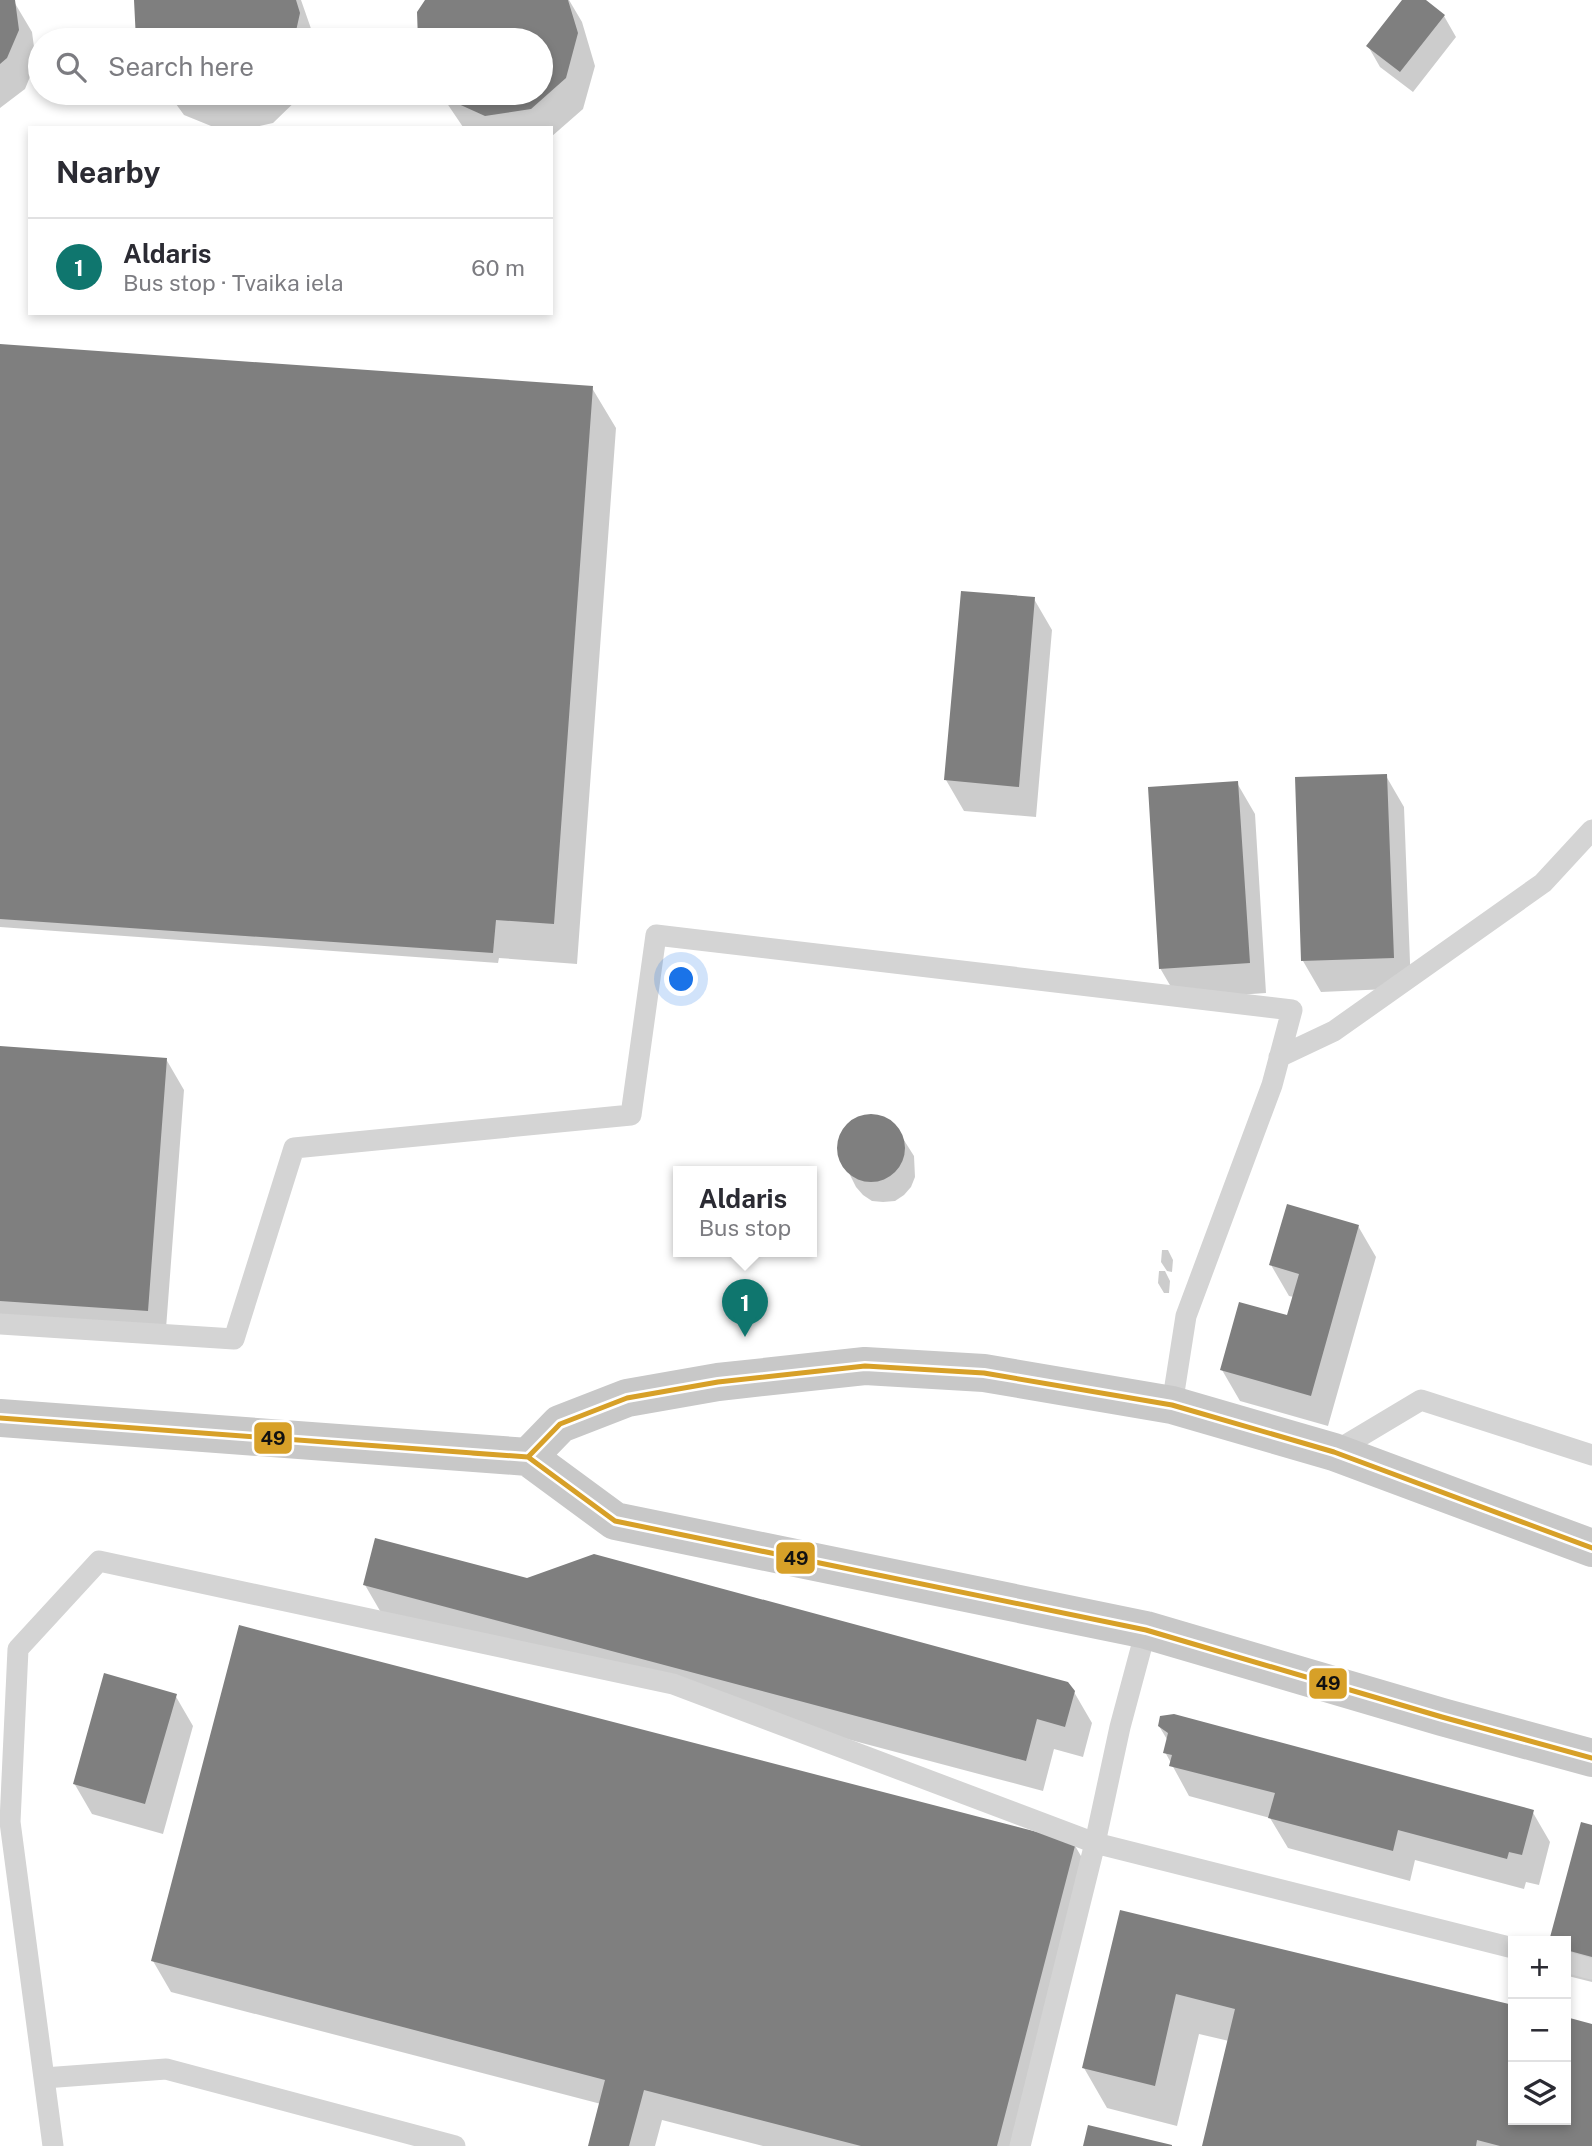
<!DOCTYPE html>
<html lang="en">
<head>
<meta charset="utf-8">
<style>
	:root { --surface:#fff; --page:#f7f7f7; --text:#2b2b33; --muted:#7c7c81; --line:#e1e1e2; --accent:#0f766e }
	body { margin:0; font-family:"Public Sans",sans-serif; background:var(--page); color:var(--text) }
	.controls { position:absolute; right:21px; bottom:21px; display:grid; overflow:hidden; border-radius:0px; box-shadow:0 4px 10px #0003 }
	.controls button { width:63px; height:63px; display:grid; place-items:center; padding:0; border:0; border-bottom:2px solid var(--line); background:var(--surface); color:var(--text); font:35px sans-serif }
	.you { position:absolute; left:682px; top:980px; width:24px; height:24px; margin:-18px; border:5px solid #fff; border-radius:50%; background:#1a73e8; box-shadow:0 0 0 10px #1a73e833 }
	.badge { display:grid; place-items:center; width:46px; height:46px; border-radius:50%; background:var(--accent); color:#fff; font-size:23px; font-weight:700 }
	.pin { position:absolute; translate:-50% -58px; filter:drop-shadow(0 2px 4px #0008) }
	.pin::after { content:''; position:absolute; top:37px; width:24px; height:21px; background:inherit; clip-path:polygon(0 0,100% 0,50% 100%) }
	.popup { position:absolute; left:673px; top:1166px; width:144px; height:91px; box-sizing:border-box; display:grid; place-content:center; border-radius:0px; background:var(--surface); filter:drop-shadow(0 2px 5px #0005); font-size:23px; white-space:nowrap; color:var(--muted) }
	.popup b { font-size:26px; color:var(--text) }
	.popup::after { content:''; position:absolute; left:50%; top:100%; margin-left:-14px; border:14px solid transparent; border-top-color:var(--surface) }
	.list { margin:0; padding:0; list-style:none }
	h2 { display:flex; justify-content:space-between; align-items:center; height:91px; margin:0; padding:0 28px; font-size:30px }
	h2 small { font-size:23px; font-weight:400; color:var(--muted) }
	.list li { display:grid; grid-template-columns:46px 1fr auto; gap:21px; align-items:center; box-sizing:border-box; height:98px; padding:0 28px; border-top:2px solid var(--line) }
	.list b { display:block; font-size:26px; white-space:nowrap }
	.list p { margin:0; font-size:23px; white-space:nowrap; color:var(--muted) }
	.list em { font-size:23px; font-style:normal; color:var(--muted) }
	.icon { flex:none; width:38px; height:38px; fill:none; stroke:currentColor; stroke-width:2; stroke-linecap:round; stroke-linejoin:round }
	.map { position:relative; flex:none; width:1592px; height:2146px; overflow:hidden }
	.search { position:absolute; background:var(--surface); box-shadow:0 4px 10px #0003; left:28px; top:28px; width:525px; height:77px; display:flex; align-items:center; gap:18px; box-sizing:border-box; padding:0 24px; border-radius:38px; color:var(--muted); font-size:26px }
	.panel { position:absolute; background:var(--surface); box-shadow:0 4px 10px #0003; left:28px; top:126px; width:525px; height:189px; border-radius:0px }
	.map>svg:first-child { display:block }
	.shadow { fill:#0003 }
	.building { fill:#7f7f7f }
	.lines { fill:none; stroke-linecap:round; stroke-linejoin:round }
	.service { stroke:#d4d4d4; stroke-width:21 }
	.primary { stroke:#c8c8c8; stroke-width:38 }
	.bus-1-casing { stroke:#fff; stroke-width:10 }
	.bus-1 { stroke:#d7a028; stroke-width:5 }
	.line-badge { stroke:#fff; stroke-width:2.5 }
	.pale-badge-label { font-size:19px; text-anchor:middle; font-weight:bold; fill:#111 }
</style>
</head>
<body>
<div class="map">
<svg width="1592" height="2146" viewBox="0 0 1592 2146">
	<rect width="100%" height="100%" fill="#fff"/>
	<path class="shadow" d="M0,0H13L32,32L36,62L25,89L0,108Z
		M136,0H301L315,40H138Z
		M427,0H569L582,22L595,66L583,109L551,137V128L463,127L440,93H541V40H419V12Z
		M1404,0H1423L1444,16L1456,37L1413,92L1380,67L1368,46Z
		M168,93H304L273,123L251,128H216L184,115Z
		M0,345L592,388L616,428L577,964L499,958L498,963L0,927Z
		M1034,599L1052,630L1036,817L964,811L946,780Z
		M1386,776L1404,807L1411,988L1321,992L1303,961Z
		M1237,783L1255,814L1266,993L1178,999L1160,968Z
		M0,1047L166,1059L184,1090L165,1342L0,1330Z
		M866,1115H877L895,1126L914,1156L915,1177L911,1187L904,1195L895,1201L883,1202L872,1201L863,1195L856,1187L840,1155L842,1133L857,1118Z
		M1358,1226L1376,1257L1328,1426L1240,1401L1222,1370L1288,1317L1294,1297L1289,1296L1271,1265Z
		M1162,1250H1168L1173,1260L1172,1272L1167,1271L1161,1262Z
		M1159,1271H1165L1170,1281L1169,1293H1164L1158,1283Z
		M365,1585L1074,1692L1092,1723L1083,1757L1054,1749L1043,1791L383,1616Z
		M175,1695L193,1726L163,1834L92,1814L74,1783Z
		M1159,1726L1532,1811L1550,1842L1539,1885L1526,1882L1524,1889L1415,1860L1410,1881L1288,1848L1270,1818L1189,1796L1165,1752L1168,1741Z
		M1582,1824L1592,1827V1982L1568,1976L1566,1972V1941H1551Z
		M1074,1844L1092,1875L1022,2146H763L662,2120L655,2146H590L601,2104L171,1992L153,1961Z
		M1121,1912L1513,2006V2120H1566V2019L1592,2025V2146H1203L1229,2041L1199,2034L1177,2126L1107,2108L1084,2068Z"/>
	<path class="building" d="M0,0H15L19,30L7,58L0,64Z
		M134,0H296L300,13L294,40H136Z
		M425,0H568L578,33L566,78L531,109L485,116L443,97L441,93H541V40H418L417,12Z
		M1402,0H1426L1445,15L1400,72L1366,46Z
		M186,93H249V94L209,102Z
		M0,344L593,386L554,924L496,920L493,953L0,919Z
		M961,591L1035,597L1019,787L944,780Z
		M1387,774L1394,958L1301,961L1295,777Z
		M1238,781L1250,963L1159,969L1148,787Z
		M0,1046L167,1058L148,1311L0,1301Z
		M837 1148a34 34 0 1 1 68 0a34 34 0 1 1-68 0Z
		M1287,1204L1359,1225L1311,1396L1220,1370L1239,1302L1287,1315L1299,1274L1269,1265Z
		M375,1538L527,1578L594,1554L1068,1682L1075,1691L1065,1727L1037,1719L1026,1761L363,1585Z
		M239,1625L1076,1842L997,2146H861L644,2090L629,2146H588L605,2080L151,1961Z
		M104,1673L177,1694L145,1804L73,1784Z
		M1174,1714L1534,1810L1522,1855L1509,1852L1507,1859L1398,1830L1393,1851L1268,1818L1275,1793L1169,1766L1172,1755L1163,1753L1168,1733L1158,1726L1160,1716Z
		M1581,1822L1592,1825V1957L1566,1950V1941H1549Z
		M1120,1910L1513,2005V2120H1566V2017L1592,2024V2146H1500L1477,2140L1476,2146H1202L1235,2009L1176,1994L1155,2086L1082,2068Z
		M1088,2125L1172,2145V2146H1083Z"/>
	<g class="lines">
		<path class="service" d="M1279,1057L1334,1031L1543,883L1592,830
			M0,1324L234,1339L294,1148L631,1115L656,935L1292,1010L1272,1085L1186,1316L1172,1405
			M1334,1452L1421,1400L1592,1455
			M1566,1962L1592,1969
			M44,2078L166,2069L455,2146
			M53,2146L10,1822L18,1649L99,1561L673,1684L1095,1843L1513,1948
			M1020,2146L1095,1843L1120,1727L1146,1630"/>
		<path class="primary" d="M0,1418L528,1457L615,1521L1146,1630L1442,1717L1592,1758
			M528,1457L560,1424L627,1398L718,1382L865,1366L984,1373L1172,1405L1334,1452L1592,1548"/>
		<defs>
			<path id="bus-1" d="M0,1418L528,1457L615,1521L1146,1630L1442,1717L1592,1758
				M471,1453L528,1457L560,1424L627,1398L718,1382L865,1366L984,1373L1172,1405L1334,1452L1592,1548"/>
		</defs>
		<use href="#bus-1" class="bus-1-casing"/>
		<use href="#bus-1" class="bus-1"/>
	</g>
	<g class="line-badge">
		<rect x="253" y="1421" width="40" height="34" rx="7" fill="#d7a028"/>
		<rect x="775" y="1541" width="41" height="34" rx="7" fill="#d7a028"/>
		<rect x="1308" y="1667" width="40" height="33" rx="7" fill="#d7a028"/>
	</g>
	<g class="pale-badge-label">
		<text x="273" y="1445">49</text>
		<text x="796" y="1565">49</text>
		<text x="1328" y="1690">49</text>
	</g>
</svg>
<div class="controls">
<button>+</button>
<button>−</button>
<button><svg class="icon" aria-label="layers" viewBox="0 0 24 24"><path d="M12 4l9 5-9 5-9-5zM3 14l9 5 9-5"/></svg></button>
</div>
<div class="you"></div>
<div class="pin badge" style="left:745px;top:1337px">1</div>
<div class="popup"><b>Aldaris</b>Bus stop</div>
<div class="search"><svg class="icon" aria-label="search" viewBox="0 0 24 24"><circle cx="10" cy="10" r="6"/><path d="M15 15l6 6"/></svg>Search here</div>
<section class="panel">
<h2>Nearby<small></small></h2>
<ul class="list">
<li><span class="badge">1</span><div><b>Aldaris</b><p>Bus stop · Tvaika iela</p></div><em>60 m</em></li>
</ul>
</section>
</div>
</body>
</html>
